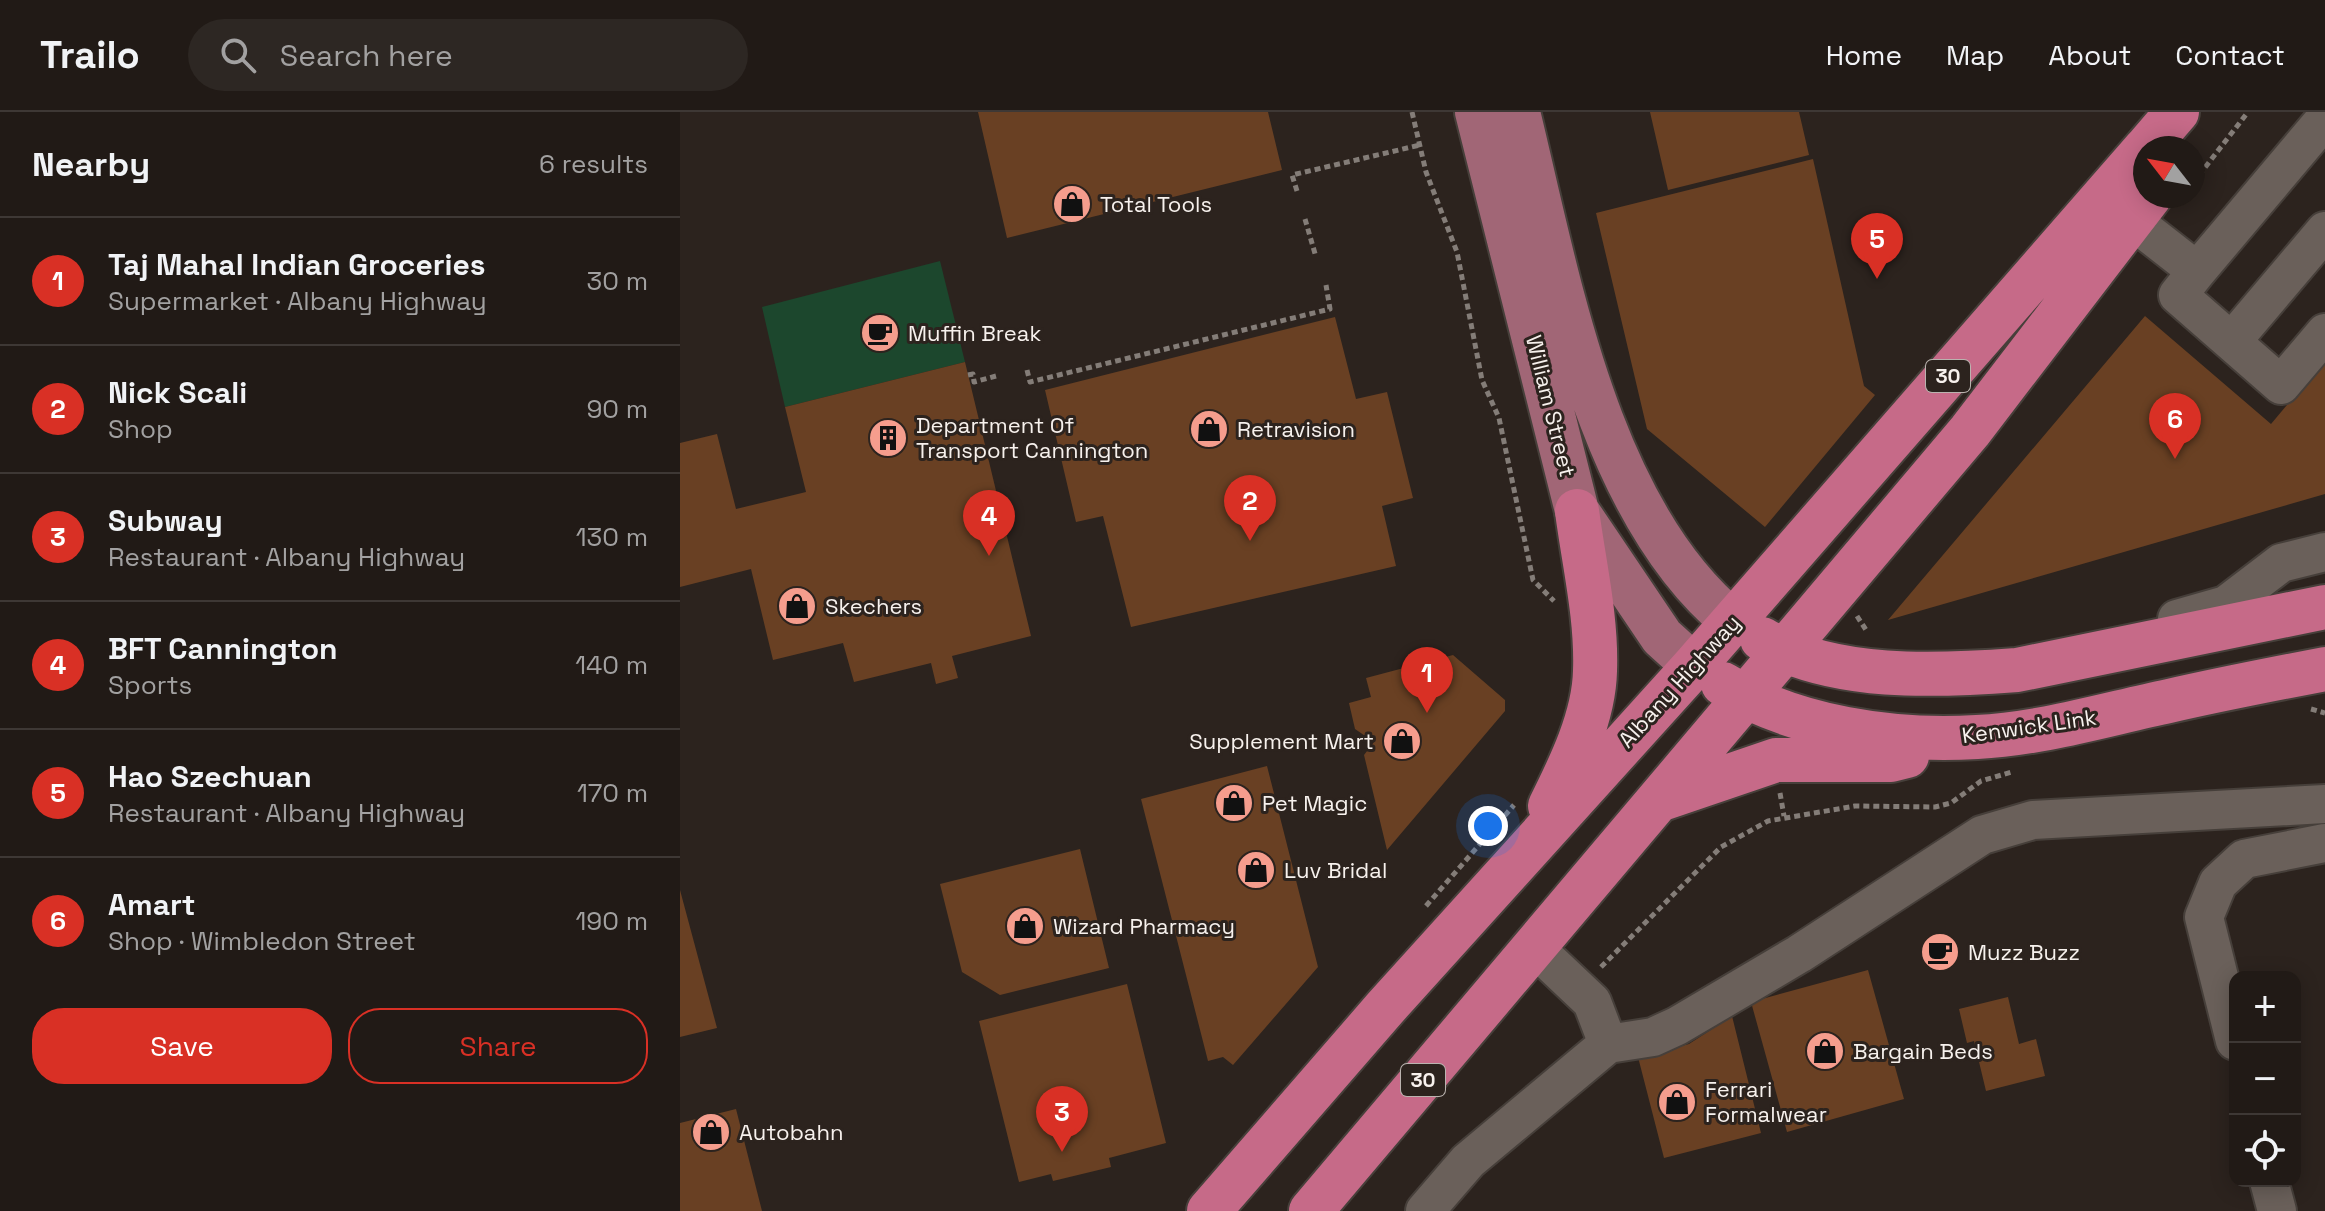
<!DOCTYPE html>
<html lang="en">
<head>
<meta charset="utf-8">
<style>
	:root { --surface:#211a16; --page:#2d2723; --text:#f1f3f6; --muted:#a2a1a1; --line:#3e3835; --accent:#d93025 }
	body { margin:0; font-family:"Space Grotesk",sans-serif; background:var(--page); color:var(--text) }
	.controls { position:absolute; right:24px; bottom:24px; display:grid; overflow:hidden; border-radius:16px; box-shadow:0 4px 20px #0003 }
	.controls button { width:72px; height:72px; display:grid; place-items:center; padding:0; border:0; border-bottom:2px solid var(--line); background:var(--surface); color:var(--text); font:40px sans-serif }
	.compass { position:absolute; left:1453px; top:24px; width:72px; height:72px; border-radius:50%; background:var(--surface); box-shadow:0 4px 20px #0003; rotate:301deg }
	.you { position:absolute; left:808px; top:714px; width:28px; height:28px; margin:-20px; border:6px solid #fff; border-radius:50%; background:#1a73e8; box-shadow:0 0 0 12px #1a73e833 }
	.badge { display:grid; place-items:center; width:52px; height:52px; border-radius:50%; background:var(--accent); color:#fff; font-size:26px; font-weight:700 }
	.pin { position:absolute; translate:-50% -66px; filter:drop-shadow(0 2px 4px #0008) }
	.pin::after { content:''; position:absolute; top:42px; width:28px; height:24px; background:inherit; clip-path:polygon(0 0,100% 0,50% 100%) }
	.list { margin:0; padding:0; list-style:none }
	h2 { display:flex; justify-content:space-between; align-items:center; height:104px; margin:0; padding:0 32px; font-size:34px }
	h2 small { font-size:26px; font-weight:400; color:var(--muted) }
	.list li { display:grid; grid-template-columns:52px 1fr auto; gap:24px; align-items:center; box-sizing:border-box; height:128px; padding:0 32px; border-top:2px solid var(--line) }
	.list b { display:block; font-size:30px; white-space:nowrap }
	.list p { margin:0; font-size:26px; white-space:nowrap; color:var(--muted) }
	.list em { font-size:26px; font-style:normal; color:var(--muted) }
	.actions { display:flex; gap:16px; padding:24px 32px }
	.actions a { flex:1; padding:18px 0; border:2px solid var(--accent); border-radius:32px; text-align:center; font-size:28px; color:var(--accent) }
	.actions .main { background:var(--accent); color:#fff }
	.icon { flex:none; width:44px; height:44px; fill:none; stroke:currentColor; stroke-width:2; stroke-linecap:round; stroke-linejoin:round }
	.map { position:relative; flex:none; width:1645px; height:1099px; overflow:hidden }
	header { display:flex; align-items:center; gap:48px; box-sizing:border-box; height:112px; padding:0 40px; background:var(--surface); border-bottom:2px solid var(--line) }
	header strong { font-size:38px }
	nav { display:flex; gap:44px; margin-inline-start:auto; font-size:28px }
	.search { width:560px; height:72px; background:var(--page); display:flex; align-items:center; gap:20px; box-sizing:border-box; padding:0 28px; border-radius:44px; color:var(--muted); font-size:30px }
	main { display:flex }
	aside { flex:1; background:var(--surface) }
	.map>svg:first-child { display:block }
	.green { fill:#1c472d }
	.building { fill:#694023 }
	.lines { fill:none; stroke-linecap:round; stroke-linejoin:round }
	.minor-casing { stroke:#463f3a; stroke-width:42 }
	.major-casing { stroke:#463f3a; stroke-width:48 }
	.highway-casing { stroke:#463f3a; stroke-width:48 }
	.path { stroke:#847d78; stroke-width:5; stroke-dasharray:6 4; stroke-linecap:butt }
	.minor { stroke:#6a605a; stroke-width:38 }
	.major { stroke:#a16676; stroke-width:44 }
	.highway { stroke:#c66a88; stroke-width:44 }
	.labels { text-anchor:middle; stroke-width:6; stroke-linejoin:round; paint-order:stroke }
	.shield { fill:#2c231e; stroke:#bab3af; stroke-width:2 }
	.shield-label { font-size:20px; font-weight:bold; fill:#f7f1ed }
	.poi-label { font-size:22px; fill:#f7f1ed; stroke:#2c231e; text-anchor:start }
	.street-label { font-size:22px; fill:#f7f1ed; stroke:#2c231e }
</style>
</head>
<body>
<header>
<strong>Trailo</strong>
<div class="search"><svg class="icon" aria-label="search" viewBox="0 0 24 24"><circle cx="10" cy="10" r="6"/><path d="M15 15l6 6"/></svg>Search here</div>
<nav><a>Home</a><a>Map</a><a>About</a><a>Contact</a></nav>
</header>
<main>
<aside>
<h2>Nearby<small>6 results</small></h2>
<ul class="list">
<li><span class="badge">1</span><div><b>Taj Mahal Indian Groceries</b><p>Supermarket · Albany Highway</p></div><em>30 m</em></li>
<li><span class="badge">2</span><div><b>Nick Scali</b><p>Shop</p></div><em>90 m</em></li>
<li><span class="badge">3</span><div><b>Subway</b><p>Restaurant · Albany Highway</p></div><em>130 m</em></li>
<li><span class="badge">4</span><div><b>BFT Cannington</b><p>Sports</p></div><em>140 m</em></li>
<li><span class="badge">5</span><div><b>Hao Szechuan</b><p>Restaurant · Albany Highway</p></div><em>170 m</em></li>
<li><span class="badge">6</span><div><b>Amart</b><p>Shop · Wimbledon Street</p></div><em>190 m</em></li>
</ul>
<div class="actions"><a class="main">Save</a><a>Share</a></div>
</aside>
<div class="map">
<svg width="1645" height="1099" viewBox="0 0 1645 1099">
	<rect width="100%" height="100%" fill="#2c231e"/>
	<path class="green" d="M260,149L285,250L105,295L82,195Z"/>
	<path class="building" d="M298,0H588L602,58L327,126Z
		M970,0H1119L1129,43L988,78Z
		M1133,47L1184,274L1195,283L1085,415L967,317L916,101Z
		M1465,204L1591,312L1645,248V382L1208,508Z
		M655,205L676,287L707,280L733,386L702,394L716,454L451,515L423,404L396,410L365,278Z
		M285,250L351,524L272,544L278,566L256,572L251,551L174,570L163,531L93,548L71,457L0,475V331L37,322L56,397L126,380L105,295Z
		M773,543L825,588V599L707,738L684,643L694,630L675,617L669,591L691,585L686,566Z
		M587,654L638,855L553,953L543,945L528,949L461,687Z
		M400,737L429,856L320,883L282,860L260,772Z
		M0,778L37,916L0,925Z
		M1188,858L1224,987L1107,1020L1071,890Z
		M447,872L486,1031L429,1046L431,1055L373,1069L371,1062L339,1070L299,909Z
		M1328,885L1339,932L1356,927L1365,964L1306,979L1294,929L1287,931L1279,897Z
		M1052,904L1081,1021L984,1046L958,945L1009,932Z
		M56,997L82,1099H0V1011Z"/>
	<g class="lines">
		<defs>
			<path id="minor" d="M1453,109L1517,159L1645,7
				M1517,159L1498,183L1601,273L1645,221
				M1552,229L1645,119
				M1497,507L1546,493L1601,451L1645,440
				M856,837L912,890L928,932
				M1555,929L1524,805L1538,771L1564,747L1645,731
				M1589,1069L1597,1099
				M745,1099L788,1049L928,932L973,925L997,914L1119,842L1302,723L1353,708L1645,692"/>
			<path id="major" d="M797,0L897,399L982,525L1014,554
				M838,0C878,164 917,398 1052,509"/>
			<path id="highway" d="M1466,36L1497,0
				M1082,527C1153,569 1257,564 1337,558L1645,495
				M1043,572C1116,616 1213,630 1297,625C1361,622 1427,602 1489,589C1541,577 1593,567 1645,557
				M979,688L1096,648H1211L1227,644
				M870,694C890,654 914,605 915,559C917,506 904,452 897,399
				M529,1099L705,896L1014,554L1465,37
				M631,1099L1290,319L1470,84"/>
		</defs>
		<use href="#minor" class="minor-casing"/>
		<use href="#major" class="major-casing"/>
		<use href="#highway" class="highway-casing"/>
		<path class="path" d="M732,0L746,60L777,140L802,268L819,306L853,468L874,489
			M1513,71L1568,0
			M617,79L612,63L740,33
			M625,107L636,145
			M347,258L350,270L650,197L646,173
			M288,263L293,262L294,270L316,264
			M1177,504L1186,518
			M1631,597L1645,601
			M1100,681L1104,704
			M746,794L834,693
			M921,855L1041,735L1088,709L1175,694L1255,695L1271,691L1301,669L1332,660"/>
		<use href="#minor" class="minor"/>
		<use href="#major" class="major"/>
		<use href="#highway" class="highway"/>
	</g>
	<defs>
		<symbol id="shop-disc" viewBox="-11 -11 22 22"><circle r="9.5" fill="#f59d8d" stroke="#2c231e"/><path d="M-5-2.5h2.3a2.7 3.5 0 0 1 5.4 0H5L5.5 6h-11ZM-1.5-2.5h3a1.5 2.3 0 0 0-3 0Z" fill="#111"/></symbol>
		<symbol id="cafe-disc" viewBox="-11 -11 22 22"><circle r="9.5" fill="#f59d8d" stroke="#2c231e"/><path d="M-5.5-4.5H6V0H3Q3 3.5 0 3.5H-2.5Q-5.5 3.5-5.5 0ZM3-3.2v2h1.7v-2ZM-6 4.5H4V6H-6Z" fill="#111"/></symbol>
		<symbol id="building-disc" viewBox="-11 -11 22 22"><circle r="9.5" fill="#f59d8d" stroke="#2c231e"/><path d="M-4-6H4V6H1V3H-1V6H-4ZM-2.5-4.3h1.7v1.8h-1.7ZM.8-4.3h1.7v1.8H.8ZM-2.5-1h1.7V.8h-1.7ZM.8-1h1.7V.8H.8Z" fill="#111"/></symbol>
	</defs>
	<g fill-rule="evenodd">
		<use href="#shop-disc" x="370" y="70" width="44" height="44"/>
		<use href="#cafe-disc" x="178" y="199" width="44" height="44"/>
		<use href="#shop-disc" x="507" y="295" width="44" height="44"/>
		<use href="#building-disc" x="186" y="304" width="44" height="44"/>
		<use href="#shop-disc" x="95" y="472" width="44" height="44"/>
		<use href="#shop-disc" x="700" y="607" width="44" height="44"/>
		<use href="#shop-disc" x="532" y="669" width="44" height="44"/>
		<use href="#shop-disc" x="554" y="736" width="44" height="44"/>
		<use href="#shop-disc" x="323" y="792" width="44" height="44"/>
		<use href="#cafe-disc" x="1238" y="818" width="44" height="44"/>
		<use href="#shop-disc" x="1123" y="917" width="44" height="44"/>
		<use href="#shop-disc" x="975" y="968" width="44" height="44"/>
		<use href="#shop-disc" x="9" y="998" width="44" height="44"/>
	</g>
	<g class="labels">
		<g class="shield">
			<rect x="1246" y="248" width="44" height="32" rx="6"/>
			<rect x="721" y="952" width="44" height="32" rx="6"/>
		</g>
		<g class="shield-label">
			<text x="1268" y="271">30</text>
			<text x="743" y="975">30</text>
		</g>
		<g class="poi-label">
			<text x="420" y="100">Total Tools</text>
			<text x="228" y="229">Muffin Break</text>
			<text x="236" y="321">Department Of<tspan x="236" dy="25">Transport Cannington</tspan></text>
			<text x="557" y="325">Retravision</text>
			<text x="145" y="502">Skechers</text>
			<text x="694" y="637" text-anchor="end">Supplement Mart</text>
			<text x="582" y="699">Pet Magic</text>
			<text x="604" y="766">Luv Bridal</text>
			<text x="373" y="822">Wizard Pharmacy</text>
			<text x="1288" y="848">Muzz Buzz</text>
			<text x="1173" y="947">Bargain Beds</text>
			<text x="1025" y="985">Ferrari<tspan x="1025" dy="25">Formalwear</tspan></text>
			<text x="59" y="1028">Autobahn</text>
		</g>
		<g class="street-label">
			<text transform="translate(871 294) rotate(76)" y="8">William Street</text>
			<text transform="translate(999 569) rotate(-48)" y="8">Albany Highway</text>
			<text transform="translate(1349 614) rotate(-8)" y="8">Kenwick Link</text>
		</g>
	</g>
</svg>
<div class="controls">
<button>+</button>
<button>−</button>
<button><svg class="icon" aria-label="locate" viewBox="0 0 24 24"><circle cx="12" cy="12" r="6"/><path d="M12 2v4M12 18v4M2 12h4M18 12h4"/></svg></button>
</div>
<svg class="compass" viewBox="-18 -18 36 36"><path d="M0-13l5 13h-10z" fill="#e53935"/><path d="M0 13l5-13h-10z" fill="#a2a1a1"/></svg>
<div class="you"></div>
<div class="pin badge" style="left:747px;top:601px">1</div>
<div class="pin badge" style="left:570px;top:429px">2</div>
<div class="pin badge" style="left:382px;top:1040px">3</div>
<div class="pin badge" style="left:309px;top:444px">4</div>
<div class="pin badge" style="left:1197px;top:167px">5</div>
<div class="pin badge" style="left:1495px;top:347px">6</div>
</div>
</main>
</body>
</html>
